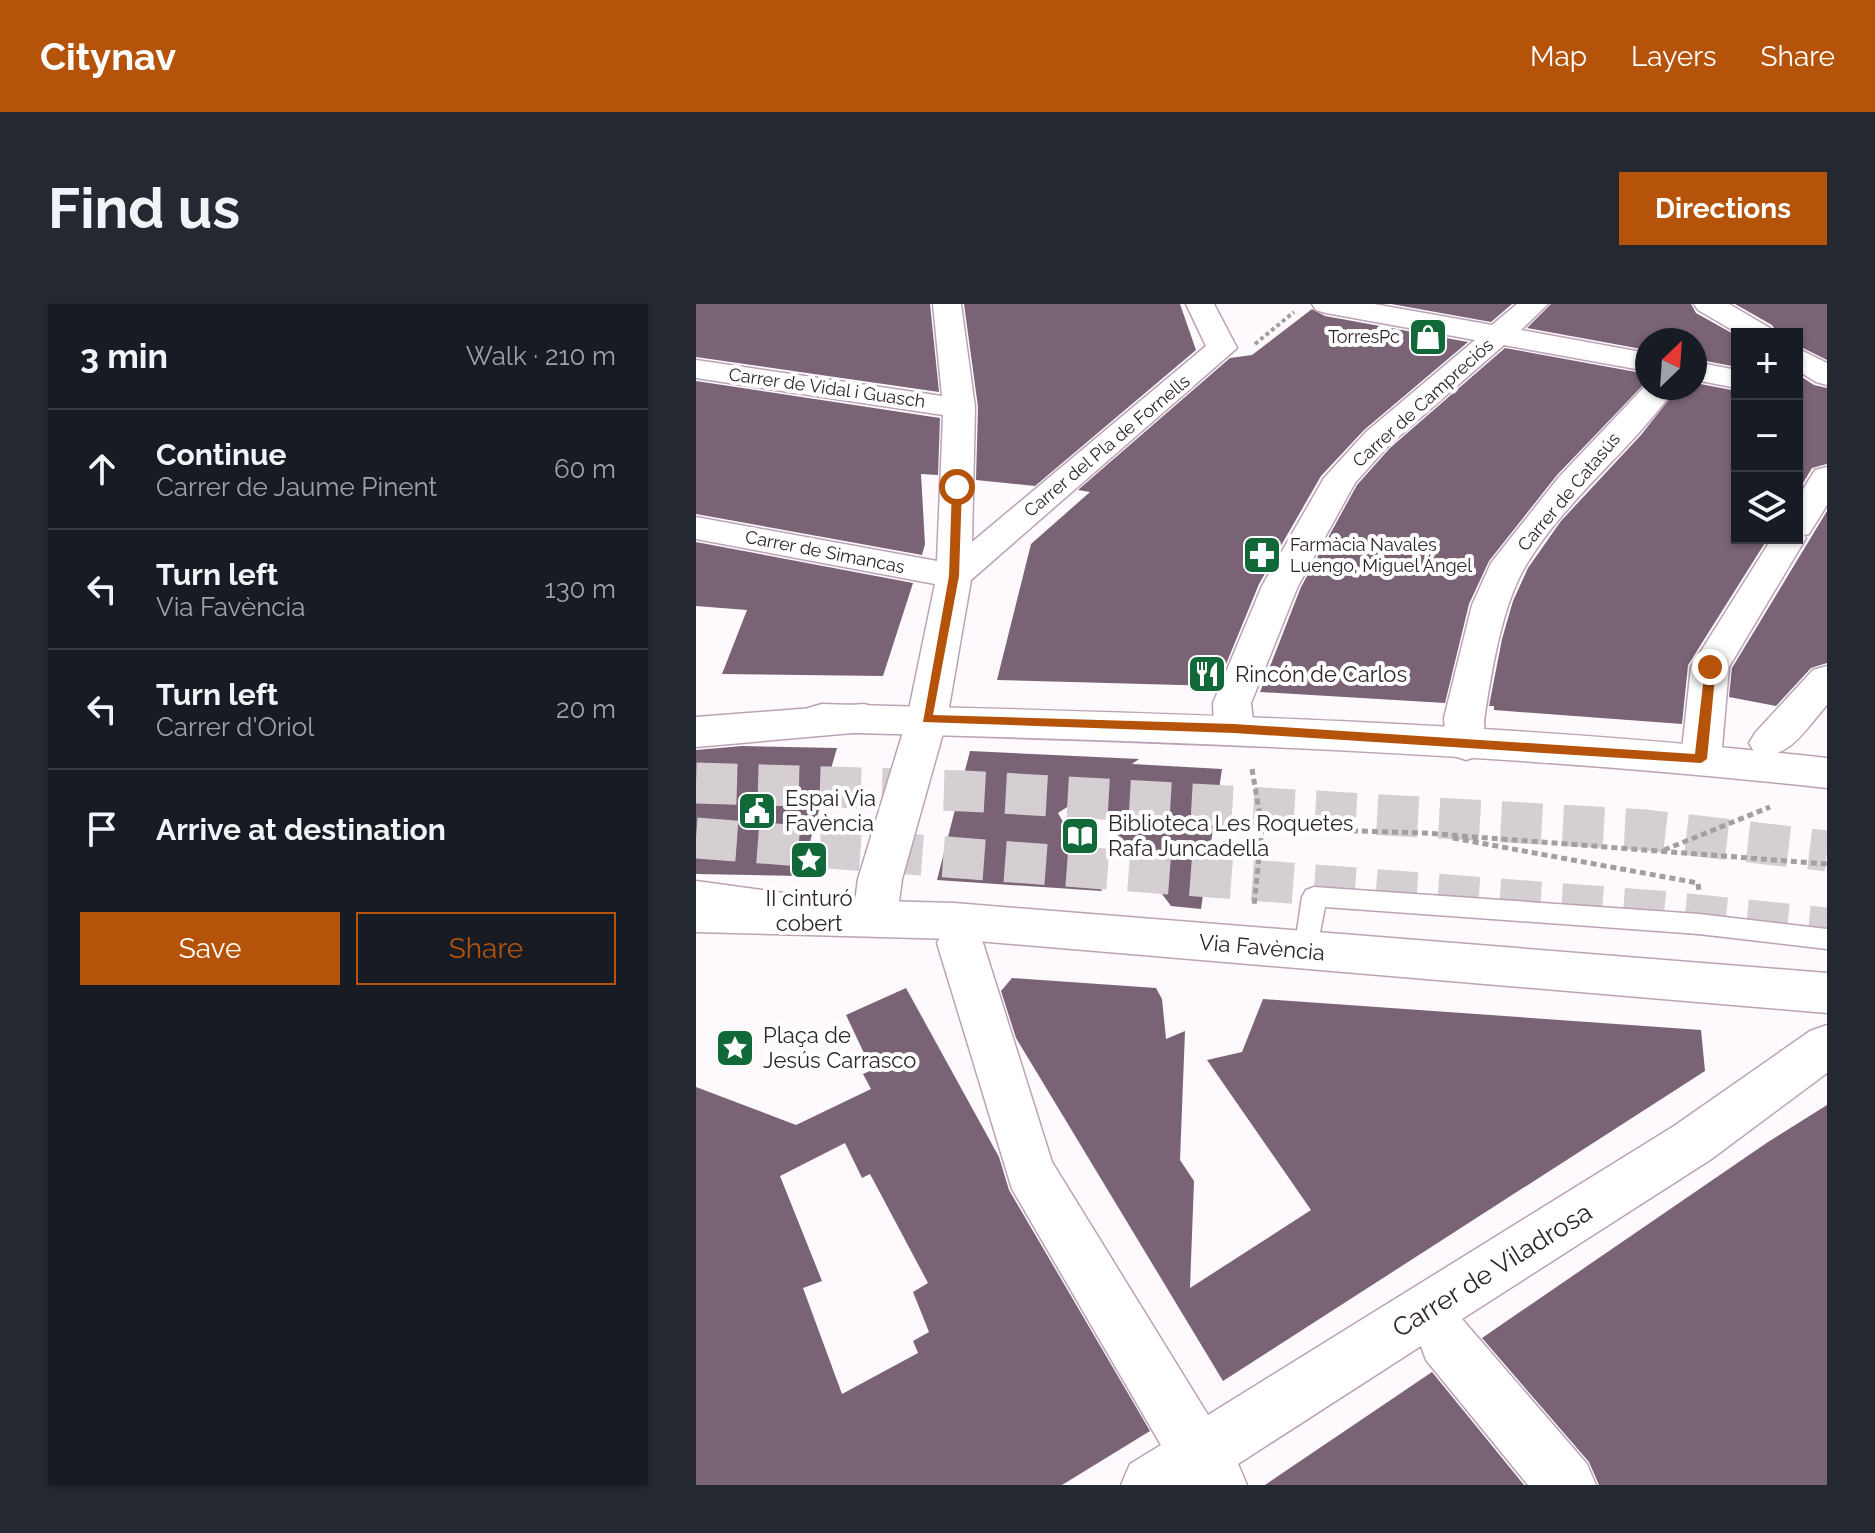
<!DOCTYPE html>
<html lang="en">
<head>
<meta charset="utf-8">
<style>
	:root { --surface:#171b24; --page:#242831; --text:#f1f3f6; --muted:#9ea1a6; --line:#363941; --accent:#b45309 }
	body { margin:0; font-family:Raleway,sans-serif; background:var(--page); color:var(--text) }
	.controls { position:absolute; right:24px; top:24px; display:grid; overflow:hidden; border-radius:0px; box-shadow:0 2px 6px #0004 }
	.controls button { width:72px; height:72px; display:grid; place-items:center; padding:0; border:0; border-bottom:2px solid var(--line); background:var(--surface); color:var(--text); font:40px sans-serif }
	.compass { position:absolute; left:939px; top:24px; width:72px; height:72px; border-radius:50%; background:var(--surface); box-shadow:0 2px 6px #0004; rotate:25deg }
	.stop { position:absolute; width:24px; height:24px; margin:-18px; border:6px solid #b45309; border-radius:50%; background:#fff }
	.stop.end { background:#b45309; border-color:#fff; box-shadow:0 2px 8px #0008 }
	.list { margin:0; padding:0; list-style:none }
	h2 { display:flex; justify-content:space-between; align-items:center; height:104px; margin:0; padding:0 32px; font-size:34px }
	h2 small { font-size:26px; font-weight:400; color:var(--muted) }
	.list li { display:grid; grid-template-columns:52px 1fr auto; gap:24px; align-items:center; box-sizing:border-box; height:120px; padding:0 32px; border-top:2px solid var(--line) }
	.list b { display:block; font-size:30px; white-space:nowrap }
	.list p { margin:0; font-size:26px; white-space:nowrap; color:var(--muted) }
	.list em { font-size:26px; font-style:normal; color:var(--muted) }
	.actions { display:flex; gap:16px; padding:24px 32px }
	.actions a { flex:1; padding:18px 0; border:2px solid var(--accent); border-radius:0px; text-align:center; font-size:28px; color:var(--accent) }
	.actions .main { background:var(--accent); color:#fff }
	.icon { flex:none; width:44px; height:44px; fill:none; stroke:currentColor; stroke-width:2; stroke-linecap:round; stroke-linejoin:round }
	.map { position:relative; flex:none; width:1131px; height:1181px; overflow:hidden; border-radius:0px }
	header { display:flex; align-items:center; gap:48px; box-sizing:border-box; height:112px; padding:0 40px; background:var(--accent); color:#fff }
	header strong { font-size:38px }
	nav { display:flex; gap:44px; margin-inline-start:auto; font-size:28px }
	.intro { display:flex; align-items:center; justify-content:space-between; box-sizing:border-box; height:192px; padding:0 48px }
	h1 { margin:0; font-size:56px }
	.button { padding:20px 36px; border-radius:0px; background:var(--accent); color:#fff; font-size:28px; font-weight:700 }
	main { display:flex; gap:48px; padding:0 48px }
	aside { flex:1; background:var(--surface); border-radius:0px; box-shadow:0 2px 6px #0004 }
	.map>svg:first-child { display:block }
	.building { fill:#7a6375; fill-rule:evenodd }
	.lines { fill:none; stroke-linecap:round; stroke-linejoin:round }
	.highway-tunnel { stroke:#d5cfd3; stroke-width:41; stroke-dasharray:41 21; stroke-linecap:butt }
	.lane-casing { stroke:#bba2b6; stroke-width:3 }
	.street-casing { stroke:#bba2b6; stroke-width:3 }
	.secondary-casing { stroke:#bba2b6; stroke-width:3 }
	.highway-casing { stroke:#bba2b6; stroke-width:3 }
	.path-far1 { stroke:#a49da2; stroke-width:4; stroke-dasharray:4 3; stroke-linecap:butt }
	.path { stroke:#a49da2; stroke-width:5; stroke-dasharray:6 4; stroke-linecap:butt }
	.lane { fill:#fff; fill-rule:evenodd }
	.street { fill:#fff; fill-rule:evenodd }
	.secondary { fill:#fff; fill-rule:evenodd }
	.highway { fill:#fff; fill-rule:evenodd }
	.route { fill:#b45309 }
	.labels { text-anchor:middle; stroke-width:8; stroke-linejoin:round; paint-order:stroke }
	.far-poi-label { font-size:18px; fill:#2f252d; stroke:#fff; text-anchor:end }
	.far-street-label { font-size:18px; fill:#2f252d; stroke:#fff }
	.poi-label { font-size:22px; fill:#2f252d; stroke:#fff; text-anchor:start }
	.street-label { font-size:22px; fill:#2f252d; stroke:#fff }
	.near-street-label { font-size:26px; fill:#2f252d; stroke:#fff }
</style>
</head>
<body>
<header>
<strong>Citynav</strong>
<nav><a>Map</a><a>Layers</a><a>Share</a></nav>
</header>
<div class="intro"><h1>Find us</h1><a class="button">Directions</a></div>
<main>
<aside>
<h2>3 min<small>Walk · 210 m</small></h2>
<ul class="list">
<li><svg class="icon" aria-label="ahead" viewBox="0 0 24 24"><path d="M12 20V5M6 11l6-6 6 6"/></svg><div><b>Continue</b><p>Carrer de Jaume Pinent</p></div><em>60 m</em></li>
<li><svg class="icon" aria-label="left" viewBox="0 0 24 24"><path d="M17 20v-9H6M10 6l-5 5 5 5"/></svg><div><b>Turn left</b><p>Via Favència</p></div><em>130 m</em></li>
<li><svg class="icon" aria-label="left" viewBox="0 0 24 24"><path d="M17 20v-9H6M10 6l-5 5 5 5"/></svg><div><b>Turn left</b><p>Carrer d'Oriol</p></div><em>20 m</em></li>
<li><svg class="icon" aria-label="arrive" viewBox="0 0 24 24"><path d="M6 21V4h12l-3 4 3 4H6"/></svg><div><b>Arrive at destination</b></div></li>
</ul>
<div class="actions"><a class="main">Save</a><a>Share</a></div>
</aside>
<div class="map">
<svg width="1131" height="1181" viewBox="0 0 1131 1181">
	<rect width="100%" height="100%" fill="#fef9fd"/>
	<path class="building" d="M0,0H234L243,88L0,53Z
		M268,0H484L500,46L339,182L280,176L282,103Z
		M695,0H816L795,18Z
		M855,0H995L1000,9L1041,32V63L999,55V36H951V46L831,24Z
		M1039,0H1131V56L1101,41V30H1082L1076,21Z
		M616,5L629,12L772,38L668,126L625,172L563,280L521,382L301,376L335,240L394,188L382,186L534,54L556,51Z
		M809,44L951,70V77L861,171L793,257L773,300L749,399L564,388L605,283L661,181L694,144Z
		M1101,70L1118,81L1131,84V160L1116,164L1101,189Z
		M0,77L244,114L242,171L225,170L229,240L226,251L0,210Z
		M999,79L1041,87V234H1072L992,361L986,420L798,406V402H793L806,335L817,297L832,264L865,217L945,131L982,84H999Z
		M1131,207V359L1115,364L1080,402L1033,393L1036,364Z
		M0,238L217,279L187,372L26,370L51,306L0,302Z
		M46,442L141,444L104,572L0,570V446Z
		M274,447L443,455L436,460L526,465L505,605L475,602L391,490L362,509L406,587L241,576Z
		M316,674L460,684L466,695L470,735L489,727L484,856L498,877L494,984L615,906L511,756L546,748L567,695L1005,726L1009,767L527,1077L320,734L305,687Z
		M210,684L303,853L313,886L454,1127L366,1181H0V783L100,821L175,785L167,770L176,766L150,711ZM149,839L166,874L174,870L232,979L217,988L233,1028L217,1037L222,1049L146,1090L107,984L126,977L84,872Z
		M1131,801V1181H903L893,1158L786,1034L1072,838Z
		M736,1068L828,1181H569Z"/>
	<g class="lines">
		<path class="highway-tunnel" d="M0,479L269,487L950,526L1131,547
			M0,534L962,607L1131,624"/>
		<defs>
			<path id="lane" d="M618,583L1003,610L1131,625V645L1003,630L629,603L619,653L610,656L601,653L598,646L606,593L610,586Z"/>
			<path id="street" d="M237,0H265L279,103L276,238L510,42L490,0H518L541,44L275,276L251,415L206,575L201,613L195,626L179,631L163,626L157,613L162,575L211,415L239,280L0,235V213L241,257L247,111L0,74V56L246,92Z
				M616,0H678L796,21L821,0H852L825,26L951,49V67L808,41L692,142L659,179L602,282L555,399L558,425L552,435L538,439L524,435L518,425L517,399L566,282L628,174L670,128L779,36L630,9L620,6Z
				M998,0H1033L1074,24L1079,30H1043L1002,6Z
				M1101,44L1131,59V81L1120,78L1101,66Z
				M999,58L1041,66V84L999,76Z
				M951,80V84H979C936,146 868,196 829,263C806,302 796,365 789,410C786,426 792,437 784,451L770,456L756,451L750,441L748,414L776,301L795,259L863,173Z
				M1131,163V201L1113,230L1108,231L1110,234L1033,363L1025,455L1019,466L1005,470L991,466L985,455L995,363L1076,234H1101V195L1119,166Z
				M1131,362V401C1111,423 1092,459 1059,449L1053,439L1059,429L1117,366Z
				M264,620L280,626L287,639L356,858L512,1111L978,822L1114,727L1131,721V769L1014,856L766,1015L891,1160L900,1181H832L730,1056L725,1042L542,1160L551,1181H425L434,1160L465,1141L316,885L241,639L248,626Z"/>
			<path id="secondary" d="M126,400C461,409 797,417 1131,454V484C797,447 461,437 126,428L112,424L106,414L112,404Z
				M0,592L258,599L1131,669V709L258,635L0,628Z"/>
			<path id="highway" d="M168,400L182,404L188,414L182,424L168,428L0,443V413Z
				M0,577L118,593L134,598L140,611L134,624L118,629L0,613Z"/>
		</defs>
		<use href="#lane" class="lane-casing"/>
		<use href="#street" class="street-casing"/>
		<use href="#secondary" class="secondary-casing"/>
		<use href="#highway" class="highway-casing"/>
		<path class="path-far1" d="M559,40L598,8"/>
		<path class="path" d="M556,465L566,524L558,602
			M566,524L728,529L1131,560
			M757,534L1002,579L1003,587
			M968,546L1074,503"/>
		<use href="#lane" class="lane"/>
		<use href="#street" class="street"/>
		<use href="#secondary" class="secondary"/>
		<use href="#highway" class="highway"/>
	</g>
	<path class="route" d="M261,180L266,183L263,272L237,411L538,420L999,450L1009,363L1014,359L1020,363L1011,455L1005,459L538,429L227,418L253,272L256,183Z"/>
	<defs>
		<symbol id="shop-square" viewBox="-11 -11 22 22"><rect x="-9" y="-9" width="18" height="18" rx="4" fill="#116839" stroke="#fff"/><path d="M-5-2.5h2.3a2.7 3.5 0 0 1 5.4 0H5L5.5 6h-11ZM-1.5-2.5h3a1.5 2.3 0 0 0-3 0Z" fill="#fff"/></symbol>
		<symbol id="pharmacy-square" viewBox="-11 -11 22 22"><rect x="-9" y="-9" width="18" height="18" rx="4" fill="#116839" stroke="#fff"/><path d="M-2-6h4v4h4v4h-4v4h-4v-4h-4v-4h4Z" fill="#fff"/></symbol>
		<symbol id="restaurant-square" viewBox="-11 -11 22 22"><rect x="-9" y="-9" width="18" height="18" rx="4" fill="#116839" stroke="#fff"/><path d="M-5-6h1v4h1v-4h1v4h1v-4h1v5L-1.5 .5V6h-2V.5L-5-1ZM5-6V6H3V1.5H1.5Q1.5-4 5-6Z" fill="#fff"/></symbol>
		<symbol id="civic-square" viewBox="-11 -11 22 22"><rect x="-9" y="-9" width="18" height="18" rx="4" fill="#116839" stroke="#fff"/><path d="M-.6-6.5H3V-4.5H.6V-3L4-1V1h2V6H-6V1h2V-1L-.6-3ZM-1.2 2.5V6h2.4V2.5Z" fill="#fff"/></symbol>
		<symbol id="library-square" viewBox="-11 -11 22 22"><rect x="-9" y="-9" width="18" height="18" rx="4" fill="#116839" stroke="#fff"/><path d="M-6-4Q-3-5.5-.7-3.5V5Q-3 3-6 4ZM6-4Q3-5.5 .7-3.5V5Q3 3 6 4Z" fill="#fff"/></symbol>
		<symbol id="sight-square" viewBox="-11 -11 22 22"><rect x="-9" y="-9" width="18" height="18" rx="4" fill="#116839" stroke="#fff"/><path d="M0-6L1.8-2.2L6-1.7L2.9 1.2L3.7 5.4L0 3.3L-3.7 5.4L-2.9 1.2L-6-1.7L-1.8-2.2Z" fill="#fff"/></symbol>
	</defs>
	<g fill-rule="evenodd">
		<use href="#shop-square" x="710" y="11" width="44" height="44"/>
		<use href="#pharmacy-square" x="544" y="229" width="44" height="44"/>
		<use href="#restaurant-square" x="489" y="348" width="44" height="44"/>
		<use href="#civic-square" x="39" y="485" width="44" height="44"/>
		<use href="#library-square" x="362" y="510" width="44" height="44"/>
		<use href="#sight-square" x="91" y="534" width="44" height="44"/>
		<use href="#sight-square" x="17" y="722" width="44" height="44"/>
	</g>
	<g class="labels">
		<g class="far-poi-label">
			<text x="704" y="39">TorresPc</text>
			<text x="594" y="247" text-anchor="start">Farmàcia Navales<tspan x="594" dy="21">Luengo, Miguel Ángel</tspan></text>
		</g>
		<g class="far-street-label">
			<text transform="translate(131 84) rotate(8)" y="6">Carrer de Vidal i Guasch</text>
			<text transform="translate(727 99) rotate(-42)" y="6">Carrer de Campreciós</text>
			<text transform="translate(411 142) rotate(-40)" y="6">Carrer del Pla de Fornells</text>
			<text transform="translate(873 188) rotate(-50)" y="6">Carrer de Catasús</text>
			<text transform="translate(129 248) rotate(11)" y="6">Carrer de Simancas</text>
		</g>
		<g class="poi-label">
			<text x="539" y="378">Rincón de Carlos</text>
			<text x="89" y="502">Espai Via<tspan x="89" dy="25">Favència</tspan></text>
			<text x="412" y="527">Biblioteca Les Roquetes<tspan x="412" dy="25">Rafa Juncadella</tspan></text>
			<text x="113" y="602" text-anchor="middle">II cinturó<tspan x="113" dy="25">cobert</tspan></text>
			<text x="67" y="739">Plaça de<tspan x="67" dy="25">Jesús Carrasco</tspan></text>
		</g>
		<g class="street-label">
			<text transform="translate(566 643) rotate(5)" y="8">Via Favència</text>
		</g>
		<g class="near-street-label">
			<text transform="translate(796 966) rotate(-32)" y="9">Carrer de Viladrosa</text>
		</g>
	</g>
</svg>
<div class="controls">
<button>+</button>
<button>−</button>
<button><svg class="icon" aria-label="layers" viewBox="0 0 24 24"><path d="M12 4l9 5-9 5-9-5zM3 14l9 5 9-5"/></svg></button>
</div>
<svg class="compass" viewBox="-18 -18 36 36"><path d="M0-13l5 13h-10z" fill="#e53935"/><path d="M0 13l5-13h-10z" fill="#9ea1a6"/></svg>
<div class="stop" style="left:261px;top:183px"></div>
<div class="stop end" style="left:1014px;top:363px"></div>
</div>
</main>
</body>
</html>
